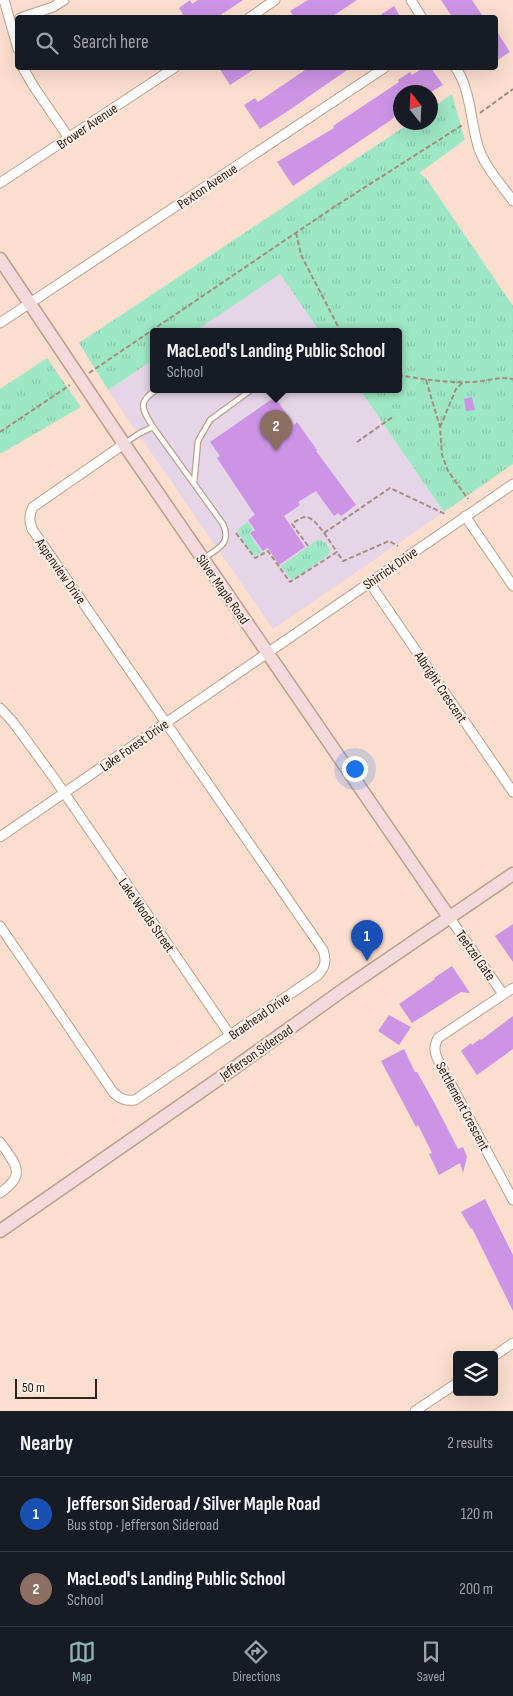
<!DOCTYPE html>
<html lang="en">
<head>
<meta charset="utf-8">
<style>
	:root { --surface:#171b24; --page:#242831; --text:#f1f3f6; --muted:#9ea1a6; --line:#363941; --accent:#90b4b5 }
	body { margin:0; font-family:"Sofia Sans Condensed",sans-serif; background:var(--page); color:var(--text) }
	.controls { position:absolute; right:15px; bottom:15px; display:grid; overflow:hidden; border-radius:5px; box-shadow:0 5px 20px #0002 }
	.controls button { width:45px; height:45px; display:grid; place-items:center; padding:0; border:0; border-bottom:1px solid var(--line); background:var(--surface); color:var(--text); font:25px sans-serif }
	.compass { position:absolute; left:393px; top:85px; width:45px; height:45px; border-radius:50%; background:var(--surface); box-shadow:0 5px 20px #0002; rotate:342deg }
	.scale { position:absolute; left:15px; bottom:12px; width:82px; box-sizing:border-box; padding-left:5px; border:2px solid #31241d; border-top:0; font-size:14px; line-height:18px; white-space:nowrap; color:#31241d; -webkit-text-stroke:4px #fdeee7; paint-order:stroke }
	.you { position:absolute; left:354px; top:768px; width:18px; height:18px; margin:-12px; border:4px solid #fff; border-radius:50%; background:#1a73e8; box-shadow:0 0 0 8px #1a73e833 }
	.badge { display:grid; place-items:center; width:32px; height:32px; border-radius:50%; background:var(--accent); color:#fff; font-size:16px; font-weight:700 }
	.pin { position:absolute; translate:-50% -41px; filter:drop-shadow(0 1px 2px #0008) }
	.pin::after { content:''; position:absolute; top:26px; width:18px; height:15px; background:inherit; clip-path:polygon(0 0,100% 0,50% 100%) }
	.popup { position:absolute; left:150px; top:328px; width:252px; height:65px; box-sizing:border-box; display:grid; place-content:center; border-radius:5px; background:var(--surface); filter:drop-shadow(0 1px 4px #0005); font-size:16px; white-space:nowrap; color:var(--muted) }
	.popup b { font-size:19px; color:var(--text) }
	.popup::after { content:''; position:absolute; left:50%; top:100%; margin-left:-10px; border:10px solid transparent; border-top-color:var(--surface) }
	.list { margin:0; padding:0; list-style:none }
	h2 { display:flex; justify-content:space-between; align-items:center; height:65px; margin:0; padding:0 20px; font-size:21px }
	h2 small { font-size:16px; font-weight:400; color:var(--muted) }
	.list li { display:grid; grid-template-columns:32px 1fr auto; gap:15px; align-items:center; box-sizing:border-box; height:75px; padding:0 20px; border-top:1px solid var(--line) }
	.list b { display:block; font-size:19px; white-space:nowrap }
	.list p { margin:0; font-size:16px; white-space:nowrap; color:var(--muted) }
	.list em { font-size:16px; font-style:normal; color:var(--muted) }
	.icon { flex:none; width:28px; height:28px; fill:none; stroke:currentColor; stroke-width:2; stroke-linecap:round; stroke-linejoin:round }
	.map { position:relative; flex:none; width:513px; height:1411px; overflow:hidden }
	.search { position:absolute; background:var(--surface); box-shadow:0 5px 20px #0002; left:15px; right:15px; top:15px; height:55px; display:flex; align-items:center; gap:12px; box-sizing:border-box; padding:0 18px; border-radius:5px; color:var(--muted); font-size:19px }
	.sheet { height:215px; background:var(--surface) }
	nav { display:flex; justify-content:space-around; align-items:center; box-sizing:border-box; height:70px; border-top:1px solid var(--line); background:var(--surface); font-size:14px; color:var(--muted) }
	nav a { display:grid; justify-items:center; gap:2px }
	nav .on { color:var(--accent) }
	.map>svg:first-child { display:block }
	.education { fill:#e4d5e7 }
	.park { fill:url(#park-tufts) }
	.building { fill:#cd94e5 }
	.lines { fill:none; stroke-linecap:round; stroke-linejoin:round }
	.lane-casing { stroke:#c19f8c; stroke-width:7 }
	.street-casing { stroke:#c19f8c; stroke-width:11 }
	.secondary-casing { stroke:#c19f8c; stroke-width:15 }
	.path { stroke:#a48e81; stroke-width:2; stroke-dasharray:5 2.5; stroke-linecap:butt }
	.lane { stroke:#fff; stroke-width:4.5 }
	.street { stroke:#fff; stroke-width:9 }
	.secondary { stroke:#f4d9dd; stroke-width:12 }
	.labels { text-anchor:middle; stroke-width:4; stroke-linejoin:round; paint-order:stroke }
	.street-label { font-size:14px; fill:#31241d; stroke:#fdeee7 }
</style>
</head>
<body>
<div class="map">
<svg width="513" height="1411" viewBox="0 0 513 1411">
	<defs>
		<pattern id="park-tufts" width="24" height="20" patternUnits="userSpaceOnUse" patternTransform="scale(1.25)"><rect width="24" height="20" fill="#9ee7c6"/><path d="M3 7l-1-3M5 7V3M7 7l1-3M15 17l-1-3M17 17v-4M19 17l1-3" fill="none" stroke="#89c6aa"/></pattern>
	</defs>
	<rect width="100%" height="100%" fill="#fbdece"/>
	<path class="education" d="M280,274L320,332H194Z
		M153,360L154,390H360L444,512L273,629L108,390Z"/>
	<path class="park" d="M452,94L465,140L419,173L426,178L513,306V464L444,512L360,390H398V332H320L280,274L194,332H154L153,360L108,390L79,343L410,123L430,122L431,109Z
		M47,358L81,407L0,454V389Z
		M248,522L253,530L249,533L262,553L256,555H253L238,532V529Z
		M317,540C324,540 327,544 330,550L328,555L294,579H291L281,566Z"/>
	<path class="building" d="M190,0L192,4L198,0H243L216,18H185L179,8Z
		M308,0H357L330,18H295L290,11Z
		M441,0H472L484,18H453Z
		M394,6L401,18H376Z
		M496,30L510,52L496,61Z
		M219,68H256L230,85Z
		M308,68H350L288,111L260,129L244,105L255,98L258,102Z
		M423,68H431L443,85L431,92H400V109L395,113L396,115L391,120L293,186L277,162L334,128L333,126L399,82L398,80L410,72L412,75Z
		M275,397L294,425L297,422L317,450L316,451L356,505L341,516L338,513L334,516L316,491L298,502L300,505L284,516L305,547L279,565L268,548L263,551L250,533L255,530L248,520L255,515L217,458L220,456L210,442Z
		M472,397L475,410L466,411L464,399Z
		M513,924V962L495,936Z
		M452,966L470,993L461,992L412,1023L399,1004L435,979L434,978Z
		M389,1015L411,1027L399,1045L378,1031Z
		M513,1016V1049L477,1075L461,1051L471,1043L472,1045L480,1039L481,1040Z
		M404,1049L415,1072H417L434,1102L458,1149L463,1147L467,1157L463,1173L460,1163L439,1175L429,1154L432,1153L418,1125L416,1127L381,1061Z
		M485,1199L513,1255V1311L472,1228L471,1229L461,1212Z"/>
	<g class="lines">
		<defs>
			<path id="lane" d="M153,427C143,410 136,403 156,390
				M125,443L140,433L153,427L223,524C232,543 218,549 204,558
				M194,483L198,441L210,420L251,390"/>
			<path id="street" d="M4,0L18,49
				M411,0L422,18
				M20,18L53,7L64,0
				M249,18L275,0
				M23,68L34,87L69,138
				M456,68C471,91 470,119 478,146C484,166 501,184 513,201
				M0,183L174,68
				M0,323L384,68
				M465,516L513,586
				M369,582L513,792
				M0,708L13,722L54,778L230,1035
				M0,837L513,484
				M449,917L503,994
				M0,926L113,1092C120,1099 125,1101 135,1100L318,975C325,967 327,961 323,950L32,529C29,520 29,515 33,507L124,444
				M513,988L438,1038C434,1046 434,1050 437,1058L513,1200
				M0,1142C15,1164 28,1174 0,1193
				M494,1356L513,1343
				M415,1411L457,1383"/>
			<path id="secondary" d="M0,259L124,444L449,917
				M0,1231L223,1076L343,990L513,874"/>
		</defs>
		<use href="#lane" class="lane-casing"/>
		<use href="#street" class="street-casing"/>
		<use href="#secondary" class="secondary-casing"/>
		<path class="path" d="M480,113L513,89
			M296,233L301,255L341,332
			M89,373L334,207L464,124
			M398,375C422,379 445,383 470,382C485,382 498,376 513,379
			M426,380L440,427L442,455L448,471L468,499
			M440,427L456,389L463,382
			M0,432L70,385
			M357,442L394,416
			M236,533L255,558L268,551L290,582L337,552L343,561L389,541L398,546
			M324,533L390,488L445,514
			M308,546L292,524C296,521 301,517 306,517C316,517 331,544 337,552"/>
		<use href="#lane" class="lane"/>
		<use href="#street" class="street"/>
		<use href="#secondary" class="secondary"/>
	</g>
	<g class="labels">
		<g class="street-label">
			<text transform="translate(87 126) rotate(-34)" y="5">Brower Avenue</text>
			<text transform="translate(207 186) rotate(-34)" y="5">Pexton Avenue</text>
			<text transform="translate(390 568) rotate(-35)" y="5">Shirrick Drive</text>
			<text transform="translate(61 571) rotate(55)" y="5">Aspenview Drive</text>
			<text transform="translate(223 589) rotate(55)" y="5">Silver Maple Road</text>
			<text transform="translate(441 687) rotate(56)" y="5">Albright Crescent</text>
			<text transform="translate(134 745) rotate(-35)" y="5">Lake Forest Drive</text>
			<text transform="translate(147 915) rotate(55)" y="5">Lake Woods Street</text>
			<text transform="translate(476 955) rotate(55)" y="5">Teetzel Gate</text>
			<text transform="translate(259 1016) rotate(-35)" y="5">Braehead Drive</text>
			<text transform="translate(256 1052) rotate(-35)" y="5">Jefferson Sideroad</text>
			<text transform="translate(463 1106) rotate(62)" y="5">Settlement Crescent</text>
		</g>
	</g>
</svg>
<div class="controls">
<button><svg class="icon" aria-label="layers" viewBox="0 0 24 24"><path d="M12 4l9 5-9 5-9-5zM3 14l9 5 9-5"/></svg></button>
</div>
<svg class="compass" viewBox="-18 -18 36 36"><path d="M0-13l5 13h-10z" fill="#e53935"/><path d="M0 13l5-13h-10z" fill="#9ea1a6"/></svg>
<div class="scale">50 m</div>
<div class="you"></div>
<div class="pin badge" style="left:367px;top:961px;background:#1a4fb4">1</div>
<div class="pin badge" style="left:276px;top:451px;background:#8d6e63">2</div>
<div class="popup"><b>MacLeod's Landing Public School</b>School</div>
<div class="search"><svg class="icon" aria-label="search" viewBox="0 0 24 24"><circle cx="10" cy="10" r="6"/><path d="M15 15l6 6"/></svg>Search here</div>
</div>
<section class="sheet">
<h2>Nearby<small>2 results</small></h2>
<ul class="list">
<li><span class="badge" style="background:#1a4fb4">1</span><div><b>Jefferson Sideroad / Silver Maple Road</b><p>Bus stop · Jefferson Sideroad</p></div><em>120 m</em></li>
<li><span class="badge" style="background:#8d6e63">2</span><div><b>MacLeod's Landing Public School</b><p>School</p></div><em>200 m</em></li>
</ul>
</section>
<nav>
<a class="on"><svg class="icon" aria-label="map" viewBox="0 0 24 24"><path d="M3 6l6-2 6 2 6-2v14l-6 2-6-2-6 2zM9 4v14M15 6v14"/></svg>Map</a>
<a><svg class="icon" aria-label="directions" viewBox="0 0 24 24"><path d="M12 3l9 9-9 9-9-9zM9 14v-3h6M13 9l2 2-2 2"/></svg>Directions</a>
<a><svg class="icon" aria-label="saved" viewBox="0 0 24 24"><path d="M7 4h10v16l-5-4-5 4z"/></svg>Saved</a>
</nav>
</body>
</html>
